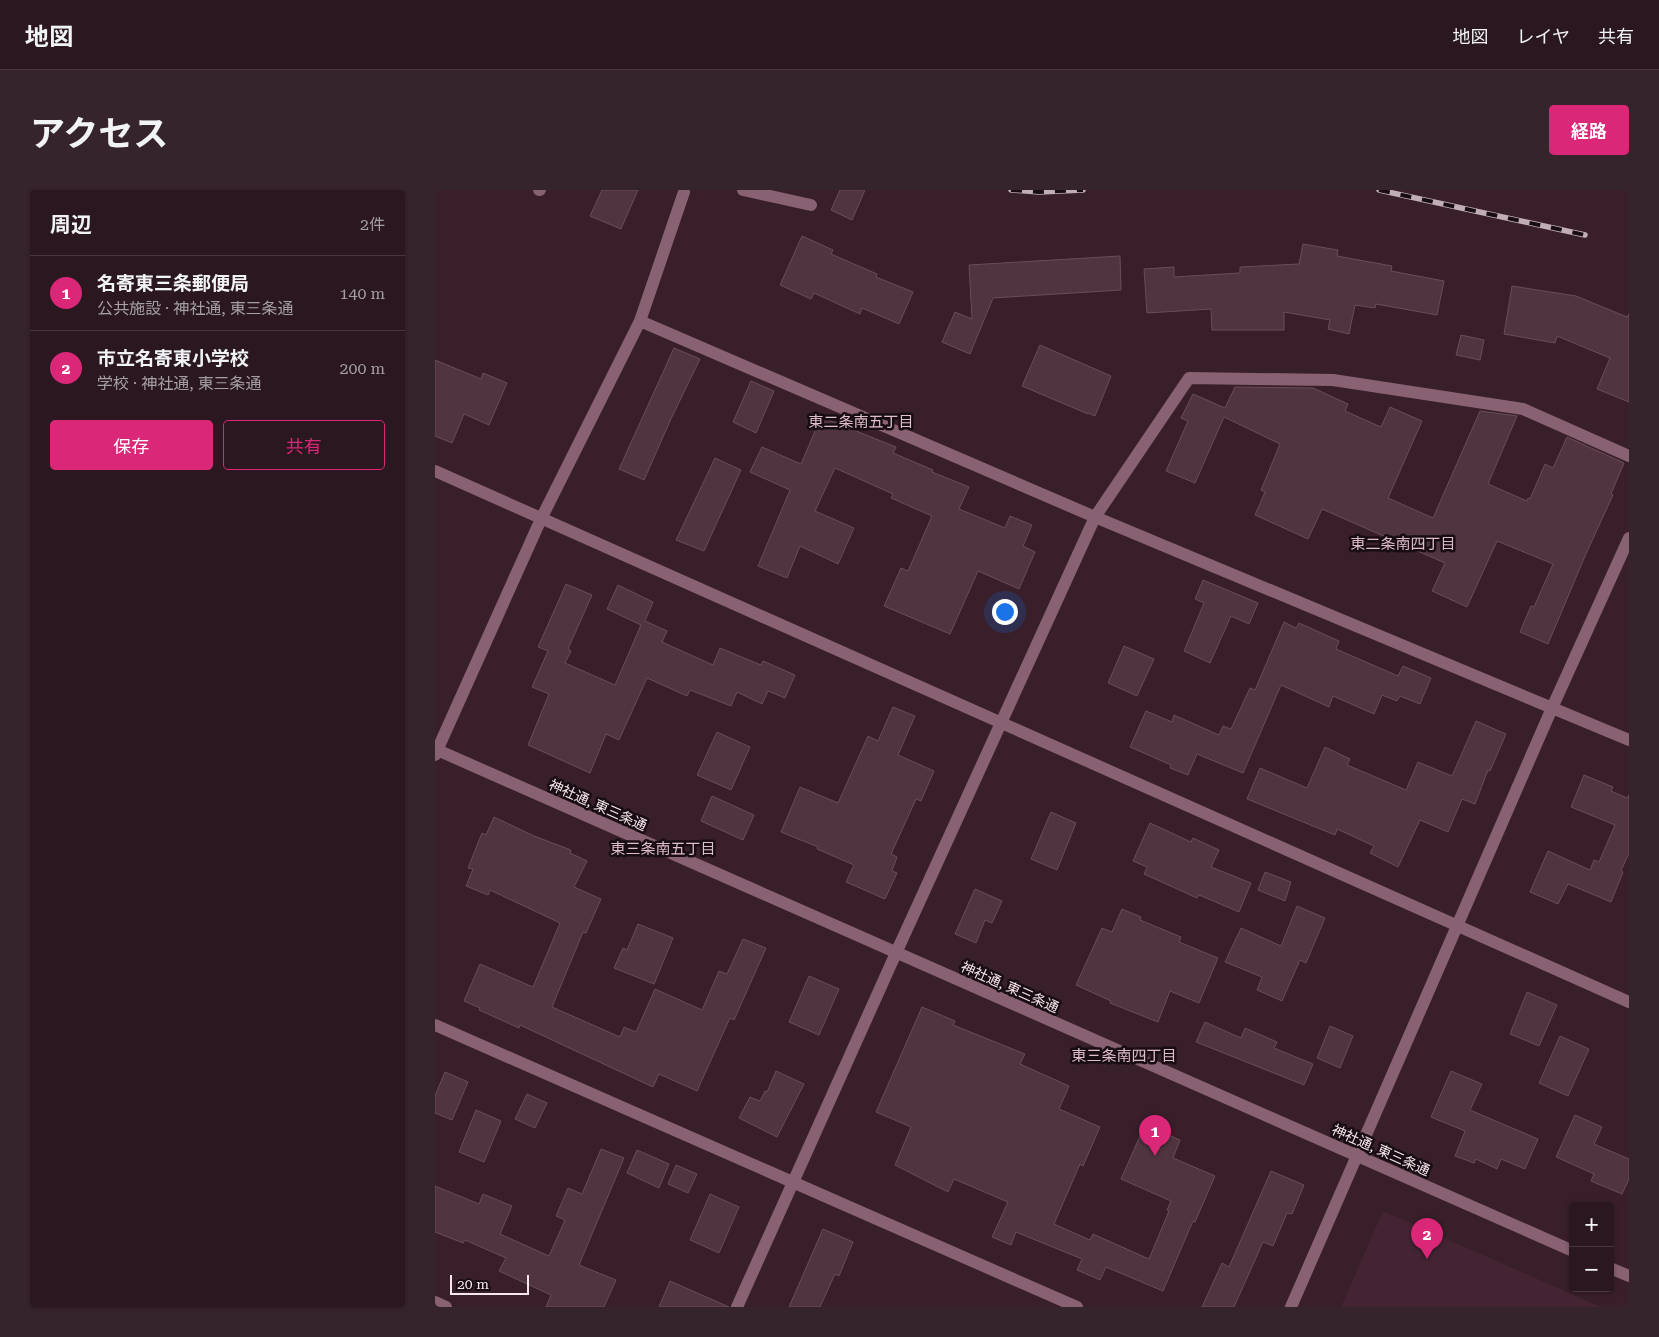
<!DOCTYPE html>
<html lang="ja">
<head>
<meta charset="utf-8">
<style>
	:root { --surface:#2a1720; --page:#36242d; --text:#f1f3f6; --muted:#a59fa5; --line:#46363e; --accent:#db2777 }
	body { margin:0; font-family:"Roboto Serif","Noto Sans JP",serif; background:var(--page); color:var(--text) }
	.controls { position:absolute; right:15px; bottom:15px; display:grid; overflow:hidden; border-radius:5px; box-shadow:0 1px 4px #0004 }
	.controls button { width:45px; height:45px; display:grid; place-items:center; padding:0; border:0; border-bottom:1px solid var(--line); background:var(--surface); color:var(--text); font:25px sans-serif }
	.scale { position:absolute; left:15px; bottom:12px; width:79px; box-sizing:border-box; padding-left:5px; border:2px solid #f8e6ed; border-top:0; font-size:14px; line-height:18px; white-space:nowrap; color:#f8e6ed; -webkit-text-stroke:4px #180d12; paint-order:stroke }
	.you { position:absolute; left:569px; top:421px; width:18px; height:18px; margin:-12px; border:4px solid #fff; border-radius:50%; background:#1a73e8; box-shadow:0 0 0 8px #1a73e833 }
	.badge { display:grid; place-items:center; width:32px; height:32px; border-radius:50%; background:var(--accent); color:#fff; font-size:16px; font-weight:700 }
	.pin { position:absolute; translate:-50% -41px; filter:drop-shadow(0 1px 2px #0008) }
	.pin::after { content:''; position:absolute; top:26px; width:18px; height:15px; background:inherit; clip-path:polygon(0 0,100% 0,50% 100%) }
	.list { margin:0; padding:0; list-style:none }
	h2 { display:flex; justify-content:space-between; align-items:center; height:65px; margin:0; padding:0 20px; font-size:21px }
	h2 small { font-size:16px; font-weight:400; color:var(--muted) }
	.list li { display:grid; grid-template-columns:32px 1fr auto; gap:15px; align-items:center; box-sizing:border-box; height:75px; padding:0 20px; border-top:1px solid var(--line) }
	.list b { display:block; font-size:19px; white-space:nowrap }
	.list p { margin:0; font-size:16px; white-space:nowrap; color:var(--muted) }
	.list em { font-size:16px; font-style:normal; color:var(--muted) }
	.actions { display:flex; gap:10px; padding:15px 20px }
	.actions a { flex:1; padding:11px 0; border:1px solid var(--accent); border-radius:5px; text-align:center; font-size:18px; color:var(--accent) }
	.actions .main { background:var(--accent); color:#fff }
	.map { position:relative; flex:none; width:1194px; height:1117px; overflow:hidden; border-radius:5px }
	header { display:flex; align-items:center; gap:30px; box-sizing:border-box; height:70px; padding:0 25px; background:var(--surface); border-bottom:1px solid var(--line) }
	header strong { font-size:24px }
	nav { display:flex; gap:28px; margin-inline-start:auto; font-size:18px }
	.intro { display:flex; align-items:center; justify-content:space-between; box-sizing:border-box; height:120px; padding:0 30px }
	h1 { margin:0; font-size:35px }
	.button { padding:12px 22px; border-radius:5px; background:var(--accent); color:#fff; font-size:18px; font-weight:700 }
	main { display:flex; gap:30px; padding:0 30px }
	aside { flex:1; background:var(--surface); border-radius:5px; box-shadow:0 1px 4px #0004 }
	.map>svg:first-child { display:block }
	.built { fill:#442433 }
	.building { fill:#503541; stroke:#6a4d59 }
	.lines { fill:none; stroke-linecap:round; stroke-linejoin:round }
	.service { stroke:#886172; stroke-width:12 }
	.minor { stroke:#886172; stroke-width:12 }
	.tertiary { stroke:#886172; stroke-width:12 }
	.rail-casing { stroke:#c1adb5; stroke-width:5.5 }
	.rail { stroke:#180d12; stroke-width:4; stroke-dasharray:11; stroke-linecap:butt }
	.labels { text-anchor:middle; stroke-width:5; stroke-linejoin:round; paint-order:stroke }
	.street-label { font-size:14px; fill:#f8e6ed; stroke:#180d12 }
	.neighbourhood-label { font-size:15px; fill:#dfbdcb; stroke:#180d12 }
</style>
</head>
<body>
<header>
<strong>地図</strong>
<nav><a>地図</a><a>レイヤ</a><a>共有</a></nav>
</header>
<div class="intro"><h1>アクセス</h1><a class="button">経路</a></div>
<main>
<aside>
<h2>周辺<small>2件</small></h2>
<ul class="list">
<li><span class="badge">1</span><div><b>名寄東三条郵便局</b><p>公共施設 · 神社通, 東三条通</p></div><em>140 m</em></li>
<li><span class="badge">2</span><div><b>市立名寄東小学校</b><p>学校 · 神社通, 東三条通</p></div><em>200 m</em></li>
</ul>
<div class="actions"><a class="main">保存</a><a>共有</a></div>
</aside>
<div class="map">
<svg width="1194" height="1117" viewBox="0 0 1194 1117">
	<rect width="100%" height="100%" fill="#381f2a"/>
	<path class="built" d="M948,1021L1166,1117H906Z"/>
	<path class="building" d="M167,0H203L186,39L155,26Z
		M405,0H430L417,30L396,20Z
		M367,46L398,60L396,64L442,84L441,87L478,102L464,134L427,118L425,124L379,103L376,109L345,95Z
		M868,54L903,60L902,66L957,76L956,81L1009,91L1002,125L941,114L940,118L920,115L914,144L893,139L895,130L849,122V140H777L776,119L712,123L709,79L739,77V87L805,83V77L864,74Z
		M685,66L686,100L558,108L535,164L507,152L520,122L537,129L534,75Z
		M1077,96L1141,106L1192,127L1194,124V212L1162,199L1175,168L1122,146L1120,153L1069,144Z
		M1026,145L1049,150L1045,170L1021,165Z
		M605,155L676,186L660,226L653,223V224L587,196Z
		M239,158L265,169L235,231L209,290L184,279Z
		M0,170L46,189L48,183L72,193L54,235L29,224L17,253L0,246Z
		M316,191L339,201L321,243L298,232Z
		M800,197L878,198L913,214L910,221L946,237L955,217L987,231L953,308L998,328L1045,221L1082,226L1053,294L1092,311L1093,308L1095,309L1110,274L1118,278L1132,247L1189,273L1176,304L1178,305L1150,366L1113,454L1085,442L1096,416L1099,417L1118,374L1062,351L1032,417L997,401L1010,373L887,319L873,349L820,325L830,302L826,300L845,254L789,227L760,293L731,281L753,231L746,228L758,204L790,218Z
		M386,227L461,257L458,263L498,280L497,282L534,297L524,319L570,338L575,326L597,335L588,356L600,362L584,399L543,381L515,444L449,416L466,378L473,381L497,326L456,308L458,304L400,278L380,321L419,338L403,374L365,356L352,388L323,376L355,300L315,282L327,257L366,274Z
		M280,268L306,280L269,361L241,350Z
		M768,390L823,413L814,434L796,426L775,473L749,461L769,413L760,409Z
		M131,394L157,405L133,459L136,461L130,473L180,495L206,435L172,419L183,395L218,412L210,431L232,441L227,452L278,475L285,458L326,475L328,471L360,485L350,508L333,501L327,514L302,502L296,516L255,500L252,506L212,488L184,550L171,544L155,583L93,555L114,504L97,497L113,461L103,457Z
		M849,432L861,438L864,433L904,451L901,459L963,486L968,476L996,488L985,514L965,506L962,511L947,505L939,524L898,506L894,517L846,495L808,583L762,564L753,585L735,578L736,575L695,557L711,521L737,532L739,525L784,545L788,536L796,539L815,498L820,500Z
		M689,456L719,469L702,506L673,493Z
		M458,517L480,526L463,565L499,581L486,611L481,609L456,664L462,667L457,681L462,683L450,709L411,692L419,675L382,659L383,657L346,642L365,597L403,613L433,546L443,551Z
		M1041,531L1071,544L1055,581L1053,580L1040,614L1027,609L1013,642L985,630L963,677L935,663L939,656L902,639L900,645L812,609L825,578L872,598L890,557L915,569L912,575L971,600L983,572L1017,586Z
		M282,542L315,557L296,600L262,585Z
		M1149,585L1178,597L1176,601L1192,608L1194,605V663L1186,681L1188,682L1176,712L1133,694L1123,714L1095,702L1113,661L1155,680L1159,670L1164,672L1180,635L1136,617Z
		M277,606L319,625L308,650L266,631Z
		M616,622L641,633L622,680L596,669Z
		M59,627L99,646L136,660L135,663L152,671L139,697L166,709L151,743L148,742L117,817L185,847L189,837L201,842L220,799L267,820L284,781L292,784L308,749L331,758L299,830L295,828L262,901L224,884L218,897L85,835L84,838L44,820L45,818L29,811L45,774L98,797L125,733L55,700L53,705L31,696L38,679L33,678L47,643L51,645Z
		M715,633L756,652L758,648L784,660L776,677L816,693L804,722L764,705L762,708L709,684L712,677L698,671Z
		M830,682L856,692L850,711L823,700Z
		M540,699L567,711L557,733L550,730L541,753L520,744Z
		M862,716L890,728L871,773L865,770L847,811L822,800L827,787L790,772L806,738L846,756Z
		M687,719L706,727L705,730L746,747L744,752L783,768L764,813L735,801L723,832L675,813L676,811L641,795L667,738L677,742Z
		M203,734L238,748L219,794L179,778L188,758L192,760Z
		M374,786L404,799L384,845L354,832Z
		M1092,802L1122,815L1104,856L1075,844Z
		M487,817L520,831L518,835L590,864L585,874L634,896L624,919L665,937L648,976L645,974L619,1034L655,1050L658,1044L714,1069L734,1021L732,1020L736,1011L686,989L710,935L745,950L738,968L780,986L760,1032L758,1031L728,1101L671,1077L665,1090L642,1080L647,1069L581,1042L576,1055L557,1047L573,1012L519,989L513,1002L460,975L476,937L441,922Z
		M770,832L806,848L810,838L842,852L839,858L878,874L869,895L761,852Z
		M895,836L918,846L905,878L882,868Z
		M1125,846L1154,859L1133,906L1104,893Z
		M341,881L369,894L342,947L304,928L315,907L325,911L330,901L332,902Z
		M1016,881L1047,894L1035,920L1103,949L1090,979L1066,969L1062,979L1041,969L1039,973L1020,966L1030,941L996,927Z
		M10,882L33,892L17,930L0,923V906Z
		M92,904L112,913L100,938L80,929Z
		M41,920L66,931L49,972L24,962Z
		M1140,925L1167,937L1159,954L1194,969V989L1187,1004L1156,991L1159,984L1121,967Z
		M166,959L189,968L144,1075L181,1090L169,1117H111L116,1105L64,1081L71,1068L30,1050L28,1053L0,1042V996L44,1014L48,1004L77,1016L65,1044L114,1066L130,1030L121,1026L133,998L147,1004Z
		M202,960L234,974L224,998L192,983Z
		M241,975L262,984L253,1003L233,994Z
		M836,981L869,995L857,1024L852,1023L838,1056L828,1052L799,1117H767L787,1073L794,1077Z
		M275,1004L304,1017L284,1063L255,1050Z
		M388,1039L418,1052L404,1086L400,1084L385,1117H354Z
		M235,1091L294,1117H224Z"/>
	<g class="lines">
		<path class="service" d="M104,0H105
			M308,0L376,15"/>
		<path class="minor" d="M1117,518L1194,348
			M0,565L106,329
			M0,835L642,1117
			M0,1112L11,1117
			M302,1117L461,763L660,327L754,188L898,190L1088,219L1194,266"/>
		<path class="tertiary" d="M205,131L660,327L1194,550
			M0,281L1194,812
			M106,329L205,131L249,2
			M0,559L1138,1061
			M1175,1078L1194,1086
			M856,1117L1117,518"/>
		<defs>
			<path id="rail" d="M576,0L604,2L648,0
				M944,0L1150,45"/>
		</defs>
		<use href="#rail" class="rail-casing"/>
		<use href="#rail" class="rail"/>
	</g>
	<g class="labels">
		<g class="street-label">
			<text transform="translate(163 615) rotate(24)" y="5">神社通, 東三条通</text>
			<text transform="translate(575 797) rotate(24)" y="5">神社通, 東三条通</text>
			<text transform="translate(946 960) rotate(24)" y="5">神社通, 東三条通</text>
		</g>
		<g class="neighbourhood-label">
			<text x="426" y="237">東二条南五丁目</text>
			<text x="968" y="359">東二条南四丁目</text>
			<text x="228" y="664">東三条南五丁目</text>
			<text x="689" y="871">東三条南四丁目</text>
		</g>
	</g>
</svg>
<div class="controls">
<button>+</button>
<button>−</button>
</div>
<div class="scale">20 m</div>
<div class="you"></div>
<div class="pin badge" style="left:720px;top:966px">1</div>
<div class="pin badge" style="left:992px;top:1069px">2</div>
</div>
</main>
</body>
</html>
